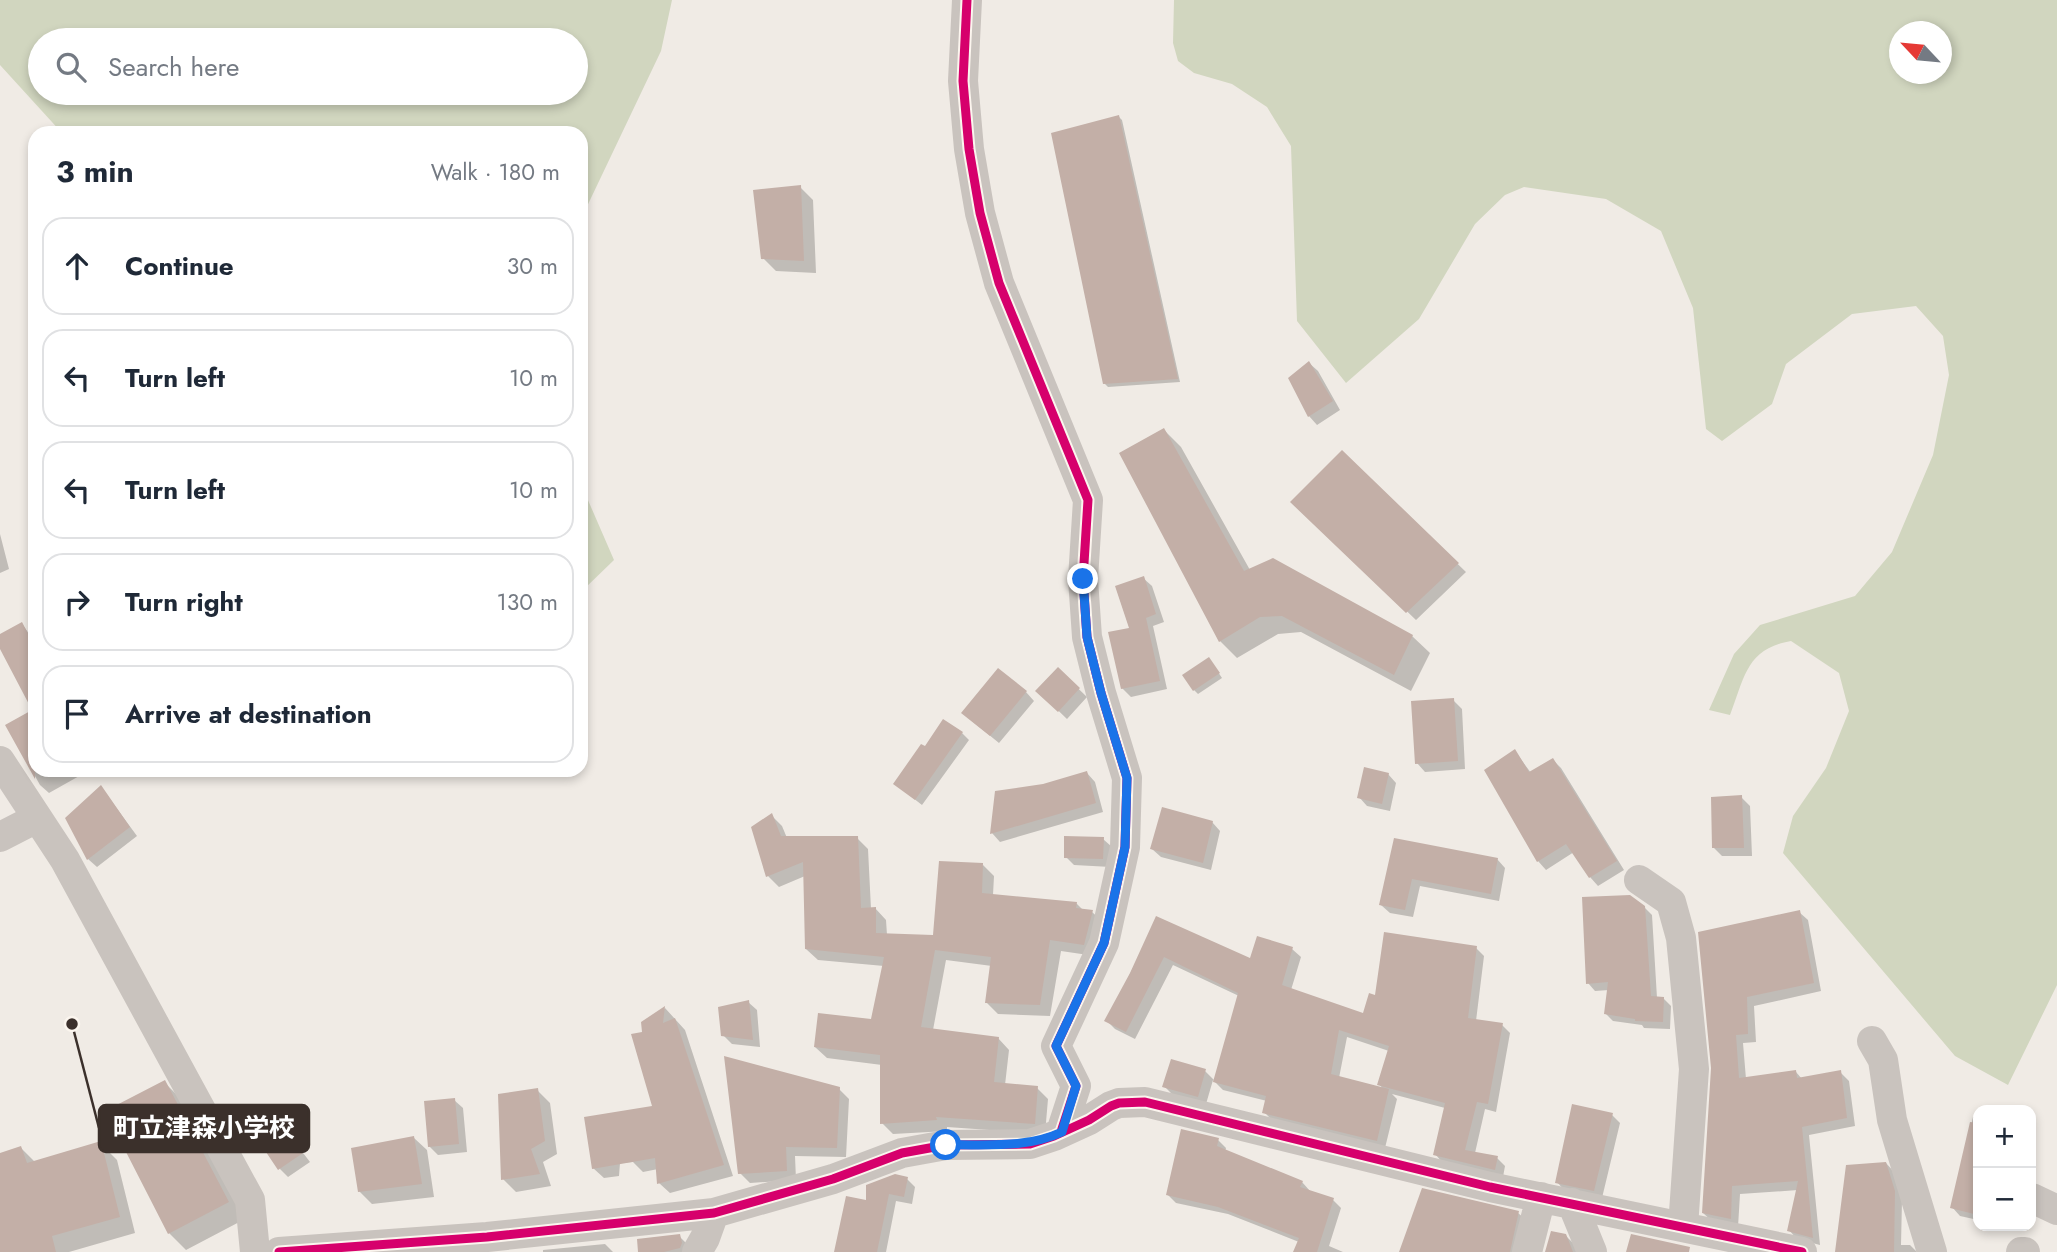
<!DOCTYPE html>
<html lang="en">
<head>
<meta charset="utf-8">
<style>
	:root { --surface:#fff; --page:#f2f2f3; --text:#1f2937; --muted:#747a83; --line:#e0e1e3 }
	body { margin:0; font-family:Jost,"Noto Sans JP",sans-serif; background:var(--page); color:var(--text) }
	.controls { position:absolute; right:21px; bottom:21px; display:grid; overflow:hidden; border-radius:14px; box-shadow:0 4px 10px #0003 }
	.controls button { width:63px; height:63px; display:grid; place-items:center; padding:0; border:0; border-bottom:2px solid var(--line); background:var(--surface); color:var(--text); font:35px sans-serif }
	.compass { position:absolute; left:1889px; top:21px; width:63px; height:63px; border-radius:50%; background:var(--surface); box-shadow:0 4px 10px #0003; rotate:296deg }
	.stop { position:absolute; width:21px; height:21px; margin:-16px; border:5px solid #1a73e8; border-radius:50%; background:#fff }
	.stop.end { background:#1a73e8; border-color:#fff; box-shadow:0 2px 7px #0008 }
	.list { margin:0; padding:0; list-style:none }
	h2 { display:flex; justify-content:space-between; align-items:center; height:91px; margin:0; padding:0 28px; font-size:30px }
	h2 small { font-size:23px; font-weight:400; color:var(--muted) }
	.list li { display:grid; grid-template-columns:46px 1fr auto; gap:21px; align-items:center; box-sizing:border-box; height:98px; margin:0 14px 14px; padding:0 14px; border:2px solid var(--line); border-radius:21px }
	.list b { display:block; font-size:26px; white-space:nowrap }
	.list em { font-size:23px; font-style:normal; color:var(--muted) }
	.icon { flex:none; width:38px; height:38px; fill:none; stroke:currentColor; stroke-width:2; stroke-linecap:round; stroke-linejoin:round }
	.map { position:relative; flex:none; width:2057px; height:1252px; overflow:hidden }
	.search { position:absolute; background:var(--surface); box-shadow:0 4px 10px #0003; left:28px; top:28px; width:560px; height:77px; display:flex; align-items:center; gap:18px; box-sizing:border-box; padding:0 24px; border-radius:38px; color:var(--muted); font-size:26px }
	.panel { position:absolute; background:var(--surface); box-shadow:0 4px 10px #0003; left:28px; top:126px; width:560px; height:651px; border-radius:21px }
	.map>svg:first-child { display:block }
	.green { fill:#d1d6bf; fill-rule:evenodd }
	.shadow { fill:#0003; fill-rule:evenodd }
	.building { fill:#c3afa7 }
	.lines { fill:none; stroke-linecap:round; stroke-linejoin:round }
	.minor { stroke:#c9c3be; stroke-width:30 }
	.cycleway-casing { stroke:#fbf5ee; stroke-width:13 }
	.cycleway { stroke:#d6006c; stroke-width:9 }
	.route { stroke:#1a73e8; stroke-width:9 }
	.leader { fill:none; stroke:#3b302b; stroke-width:2.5 }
	.callout-dot { fill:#3b302b; stroke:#fbf5ee; stroke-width:2.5 }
	.callout { fill:#3b302b; stroke:#3b302b; stroke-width:2.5 }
	.callout-label { font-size:26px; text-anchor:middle; font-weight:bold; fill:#fff }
</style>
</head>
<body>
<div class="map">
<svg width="2057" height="1252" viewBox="0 0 2057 1252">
	<rect width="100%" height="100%" fill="#f0ebe5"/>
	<path class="green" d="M0,0H672L661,51L581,219V133H62L0,65ZM40,40H576V93H40Z
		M1174,0H2057V985L2008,1085L1955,1056L1783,853L1793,816L1826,768L1849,711L1839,673L1791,641C1746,649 1745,677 1730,715L1709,710L1734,654L1760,625L1855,596L1892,552L1933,455L1949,375L1943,336L1916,306L1852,314L1786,364L1772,404L1722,441L1706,429L1693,308L1661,231L1606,199L1524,187L1505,195L1475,224L1419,319L1346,383L1297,321L1291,146L1267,107L1232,84L1194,73L1178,61L1173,43ZM1899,32H1941V74H1899Z
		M581,484L614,560L581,592Z"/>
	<path class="shadow" d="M1119,117L1122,120L1180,382L1108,387L1104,383Z
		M800,187L813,200L816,273L776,271L763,258Z
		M1309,363L1318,371L1340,410L1317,425L1309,416L1291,378Z
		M1164,430L1181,447L1250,570L1412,636L1430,653L1411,691L1301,632L1278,634L1237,658L1220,641Z
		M1342,452L1466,572L1416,620L1293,502Z
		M0,534L9,569L0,573Z
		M1143,578L1152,586L1164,622L1153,626L1167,689L1131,697L1122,688L1131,629Z
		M22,624L35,642V681L0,645V636Z
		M1212,663L1222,678L1198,694L1194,690Z
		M1058,669L1087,697L1067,719L1038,691Z
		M1026,692L1034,701L999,743L972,721Z
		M1453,700L1462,709L1465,769L1425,772L1417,763Z
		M35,710V770H78L81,775L49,793L40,785L7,726Z
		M962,733L969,740L922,805L895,784Z
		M1515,751L1531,773L1553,760L1561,768L1624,870L1598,886L1590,877L1574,852L1546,870L1538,861Z
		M1087,773L1095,782L1103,812L1000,842L992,833L1043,786Z
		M1388,774L1396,783L1390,811L1367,806L1359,797Z
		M101,787L137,836L97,867L88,859Z
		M1741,797L1750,806L1752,856H1722L1714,848Z
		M771,815L782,826L787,838H857L868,849L871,909L875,908L886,920L887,935L935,937L983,865L994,876L993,895L1076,903L1084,911L1092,912L1104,923L1095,956L1061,951L1050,1016L998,1014L987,1003L992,966L946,960L933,1030L998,1038L1009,1050L1005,1085L1037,1088L1048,1099L1045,1134L947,1127V1131L893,1134L882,1123V1065L827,1058L815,1047L873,1021L884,966L818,960L806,949L805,876L779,887L768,876Z
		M1212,822L1220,831L1211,870L1161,857L1152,849Z
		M1103,839L1112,847L1111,867L1074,865L1066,857Z
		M1395,840L1497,859L1505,868L1499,901L1420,886L1413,917L1390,913L1381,905Z
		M1644,907L1652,915L1657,998H1663L1671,1006L1670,1029L1644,1028L1642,1025L1613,1021L1606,1014L1609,990L1595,991L1588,983Z
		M1799,912L1808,920L1821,991L1754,1006L1756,1042L1743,1043L1746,1079L1796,1072L1802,1079L1840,1072L1849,1081L1855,1126L1809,1135L1820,1245L1797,1239L1789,1230L1798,1190L1740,1194L1738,1227L1712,1221L1703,1213L1713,1067L1699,934Z
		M1157,919L1251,961L1292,949L1301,957L1291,990L1364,1015L1376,997L1476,948L1484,956L1476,1021L1502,1025L1510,1033L1496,1112L1485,1109L1475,1153L1497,1158L1505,1166L1503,1177L1443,1163L1435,1154L1445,1108L1392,1094L1397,1099L1385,1148L1273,1121L1264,1112L1267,1101L1223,1090L1213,1080L1206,1104L1173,1095L1164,1086L1205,1071L1215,1081L1239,996L1173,965L1135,1039L1115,1029L1107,1021ZM1347,1037L1389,1051L1379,1084L1384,1090L1339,1078Z
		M748,1002L757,1010L760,1047L732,1044L723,1035Z
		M665,1008L685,1030L733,1176L670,1193L659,1183L658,1169L643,1172L633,1162L620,1163L619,1176L604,1178L593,1168L654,1107L644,1033Z
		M165,1083L182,1100L245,1219L186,1250L169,1233Z
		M839,1089L849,1099L846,1157L795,1156L796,1180L750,1183L740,1173Z
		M537,1090L550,1103L557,1154L543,1162L551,1186L516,1192L503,1179Z
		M454,1100L463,1108L467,1152L438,1155L429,1146Z
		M1612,1115L1620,1123L1602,1198L1565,1191L1557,1182Z
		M1973,1117L1978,1118V1220L1960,1216L1952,1207Z
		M284,1128L310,1162L288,1177L280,1169Z
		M414,1138L427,1150L434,1197L372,1204L359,1191Z
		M1218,1140L1226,1148L1225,1152L1302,1182L1310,1191L1333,1200L1341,1208L1329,1246L1343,1252H1295L1299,1242L1228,1214L1176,1203L1168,1195Z
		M100,1143L117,1160L135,1233L69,1252H0V1154L21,1148L35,1162Z
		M1886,1163L1894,1172L1902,1200L1901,1245H1910L1917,1252H1839Z
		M907,1179L915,1187L912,1204L896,1201L886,1252H836L868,1202Z
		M1518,1213L1527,1221L1521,1252H1401Z
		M2001,1226H2018L2017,1230Z
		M1565,1235L1574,1244L1577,1252H1546Z
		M679,1236L688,1245L690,1252H640Z
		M605,1244L613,1252H543V1250Z"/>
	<path class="building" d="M1119,115L1178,379L1103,384L1051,133Z
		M801,185L804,261L761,259L753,190Z
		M1309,361L1333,401L1308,417L1288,378Z
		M1164,428L1244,571L1273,558L1413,635L1394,675L1282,616L1260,617L1219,642L1119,453Z
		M1342,450L1459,563L1406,613L1290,502Z
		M1144,576L1156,614L1146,618L1160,681L1121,689L1108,632L1129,628L1115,586Z
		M22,622L35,647V779L5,725L32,710L0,649V634Z
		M1209,657L1220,673L1193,691L1182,675Z
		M1058,667L1080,688L1058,712L1035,691Z
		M998,668L1027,691L990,736L961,713Z
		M1454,698L1458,761L1415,764L1411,701Z
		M943,719L963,732L915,800L893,784L921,744L925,746Z
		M1515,749L1529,772L1553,758L1617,861L1589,878L1566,844L1537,862L1484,770Z
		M1364,767L1389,773L1382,804L1357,798Z
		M1087,771L1096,803L990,834L995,791L1043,784Z
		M101,785L130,827L87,860L65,818Z
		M1742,795L1744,848H1712L1711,797Z
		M1162,807L1213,821L1203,863L1150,849Z
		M772,813L781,836H858L861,908L876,907V933L933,935L939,861L983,863L982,893L1077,902L1076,908L1093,910L1084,945L1050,940L1040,1005L985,1003L991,957L935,950L921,1027L999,1037L994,1082L1038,1086L1035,1124L936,1117L937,1120L880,1124V1055L814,1047L818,1013L871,1019L884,957L805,949L803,862L766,877L751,827Z
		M1064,836L1104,837L1103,859L1064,858Z
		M1394,838L1498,858L1491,894L1412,879L1405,910L1379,905Z
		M1630,895L1645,906L1651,996L1664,997L1663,1022L1635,1021V1019L1604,1014L1608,982L1586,984L1582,897Z
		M1800,910L1814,983L1747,997L1748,1034L1736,1035L1739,1078L1796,1070L1797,1078L1841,1070L1847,1118L1802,1127L1813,1238L1787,1231L1798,1181L1732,1186L1731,1219L1702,1213L1711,1068L1698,932Z
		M1156,916L1250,958L1257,936L1293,947L1282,985L1363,1013L1369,993L1375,995L1384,932L1477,946L1468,1018L1503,1023L1488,1104L1477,1102L1465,1150L1498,1156L1495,1170L1433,1155L1445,1103L1377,1085L1389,1046L1339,1030L1331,1074L1389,1089L1377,1141L1262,1113L1266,1096L1213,1082L1238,993L1164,957L1126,1032L1104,1021L1130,973Z
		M749,1000L753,1040L721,1036L718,1007Z
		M665,1006L663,1023L675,1018L724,1165L657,1184L655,1158L592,1169L584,1117L652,1106L631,1034L642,1032L641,1022Z
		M724,1056L840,1087L837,1148L786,1147L787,1171L738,1174Z
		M1171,1059L1206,1069L1198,1097L1162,1087Z
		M165,1080L229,1202L168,1234L105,1111Z
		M538,1088L545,1141L531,1149L540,1174L501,1180L498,1094Z
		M455,1098L459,1144L428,1147L424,1101Z
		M1572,1104L1613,1113L1594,1191L1555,1183Z
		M1970,1122L1978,1123V1215L1950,1208Z
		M284,1125L303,1153L278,1170L260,1143Z
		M1181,1129L1219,1138L1217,1146L1303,1181L1300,1187L1334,1198L1317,1252H1293L1299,1238L1218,1207L1166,1195Z
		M414,1136L422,1184L358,1192L351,1148Z
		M101,1141L120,1217L52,1236L56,1252H0V1153L21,1146L27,1163Z
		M1886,1162L1895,1191L1894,1252H1835L1846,1165Z
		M895,1174L908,1177L904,1197L889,1194L877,1252H834L846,1196L866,1200V1185Z
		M1422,1188L1519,1211L1510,1252H1399Z
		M1551,1231L1566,1234L1573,1252H1545Z
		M680,1234L682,1243L680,1248L664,1252H638L637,1239Z
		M1631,1234L1690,1247L1689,1252H1626Z"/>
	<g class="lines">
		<path class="minor" d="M967,0L963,81L969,149L980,213L999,283L1088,500L1083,579L1087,637L1101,693L1127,778L1125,847L1104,943L1056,1046L1076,1086L1061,1132
			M0,761L65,860L250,1200L255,1252
			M0,837L37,818
			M1639,880L1671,902L1681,938L1694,1069L1683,1227
			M1872,1041L1883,1060L1892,1120L1932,1252
			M2032,1198L2057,1210
			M1572,1203L1592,1252
			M279,1252L487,1237L714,1213L833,1179L902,1153L946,1145L1030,1144L1054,1136L1089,1120L1111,1106L1119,1103L1145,1102L1490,1187L1802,1252
			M697,1252L705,1238L714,1213
			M1527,1252L1541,1197
			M2021,1252H2025"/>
		<defs>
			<path id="cycleway" d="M967,0L963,81L969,149L980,213L999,283L1088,500L1083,579L1087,637L1101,693L1127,778L1125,847L1104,943L1056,1046L1076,1086L1061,1132
				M279,1252L487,1237L714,1213L833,1179L902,1153L946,1145L1030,1144L1054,1136L1089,1120L1111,1106L1119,1103L1145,1102L1490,1187L1802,1252"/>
		</defs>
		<use href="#cycleway" class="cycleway-casing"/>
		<use href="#cycleway" class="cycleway"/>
	</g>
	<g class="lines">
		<path class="route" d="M946,1145C985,1144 1026,1149 1062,1132L1076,1086L1056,1046L1104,943L1125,847L1127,778L1101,693L1087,637L1083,579"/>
	</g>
	<path class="leader" d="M72 1024L99 1128"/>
	<circle class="callout-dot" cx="72" cy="1024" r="7"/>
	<rect class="callout" x="99" y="1105" width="210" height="47" rx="7"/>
	<g class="callout-label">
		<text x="204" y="1137">町立津森小学校</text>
	</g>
</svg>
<div class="controls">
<button>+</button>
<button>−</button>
</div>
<svg class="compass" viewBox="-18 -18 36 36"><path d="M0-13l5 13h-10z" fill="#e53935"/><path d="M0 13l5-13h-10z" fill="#747a83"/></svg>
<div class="stop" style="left:946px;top:1145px"></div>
<div class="stop end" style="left:1083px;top:579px"></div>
<div class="search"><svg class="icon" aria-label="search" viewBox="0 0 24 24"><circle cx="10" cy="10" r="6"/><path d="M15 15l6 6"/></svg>Search here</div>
<section class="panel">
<h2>3 min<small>Walk · 180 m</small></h2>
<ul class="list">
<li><svg class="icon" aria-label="ahead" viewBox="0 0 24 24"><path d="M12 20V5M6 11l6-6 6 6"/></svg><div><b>Continue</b></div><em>30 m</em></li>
<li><svg class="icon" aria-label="left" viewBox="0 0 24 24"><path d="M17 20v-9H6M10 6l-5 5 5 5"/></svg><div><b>Turn left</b></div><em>10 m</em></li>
<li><svg class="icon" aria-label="left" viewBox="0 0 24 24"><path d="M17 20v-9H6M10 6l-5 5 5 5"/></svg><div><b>Turn left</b></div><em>10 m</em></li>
<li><svg class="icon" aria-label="right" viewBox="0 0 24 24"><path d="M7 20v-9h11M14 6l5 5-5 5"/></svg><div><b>Turn right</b></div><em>130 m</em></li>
<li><svg class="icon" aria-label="arrive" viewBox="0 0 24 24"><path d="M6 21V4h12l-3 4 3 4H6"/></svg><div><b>Arrive at destination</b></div></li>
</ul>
</section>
</div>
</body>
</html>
